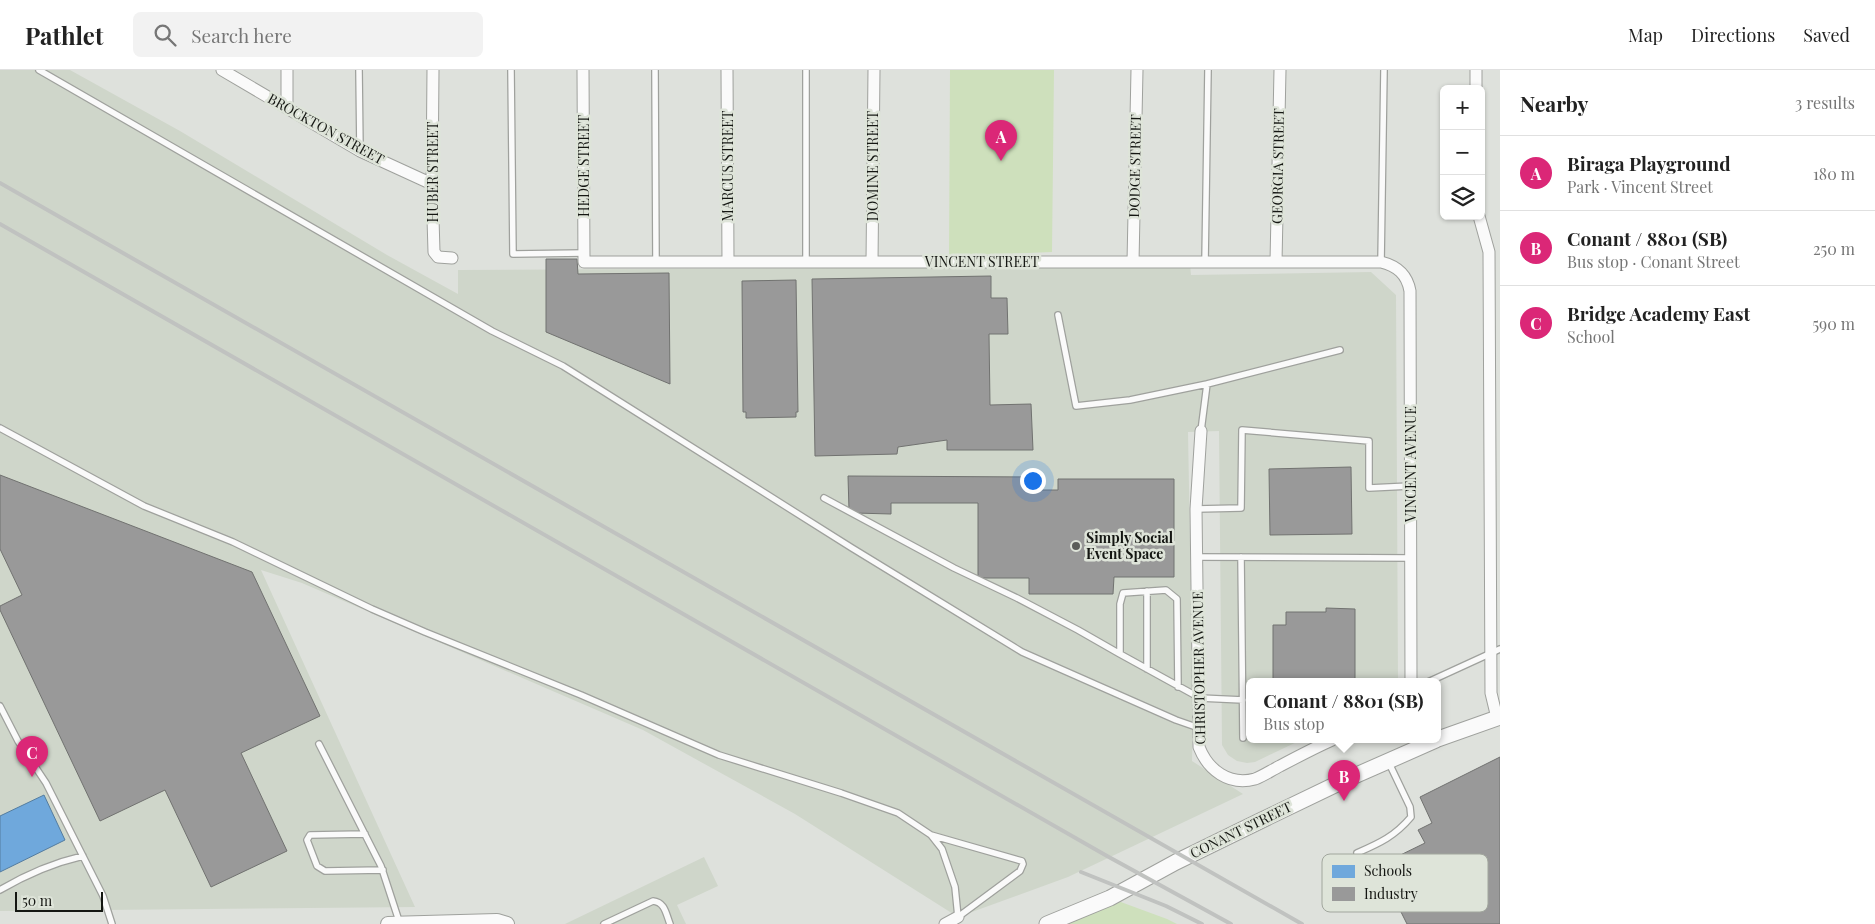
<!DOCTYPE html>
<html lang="en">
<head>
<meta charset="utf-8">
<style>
	:root { --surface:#fff; --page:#f2f2f2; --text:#222; --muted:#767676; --line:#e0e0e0; --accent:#db2777 }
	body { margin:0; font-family:"Playfair Display",serif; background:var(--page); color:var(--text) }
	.controls { position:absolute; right:15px; top:15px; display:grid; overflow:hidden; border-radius:8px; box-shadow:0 1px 4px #0004 }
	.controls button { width:45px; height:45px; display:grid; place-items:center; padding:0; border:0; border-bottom:1px solid var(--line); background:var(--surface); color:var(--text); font:25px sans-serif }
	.scale { position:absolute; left:15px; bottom:12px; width:88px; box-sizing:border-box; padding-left:5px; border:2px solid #141612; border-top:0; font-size:14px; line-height:18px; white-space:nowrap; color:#141612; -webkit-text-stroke:4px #dee4d9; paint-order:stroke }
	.you { position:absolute; left:1032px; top:410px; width:18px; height:18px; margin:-12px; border:4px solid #fff; border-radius:50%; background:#1a73e8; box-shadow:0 0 0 8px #1a73e833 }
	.badge { display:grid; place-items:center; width:32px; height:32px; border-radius:50%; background:var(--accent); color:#fff; font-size:16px; font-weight:700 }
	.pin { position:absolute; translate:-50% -41px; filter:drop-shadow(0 1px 2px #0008) }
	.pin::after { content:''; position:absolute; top:26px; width:18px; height:15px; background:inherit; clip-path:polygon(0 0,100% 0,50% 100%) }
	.popup { position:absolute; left:1246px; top:608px; width:195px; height:65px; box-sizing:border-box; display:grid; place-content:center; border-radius:8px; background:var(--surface); filter:drop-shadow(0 1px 4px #0005); font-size:16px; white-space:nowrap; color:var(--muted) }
	.popup b { font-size:19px; color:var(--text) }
	.popup::after { content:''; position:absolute; left:50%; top:100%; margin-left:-10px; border:10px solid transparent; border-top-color:var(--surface) }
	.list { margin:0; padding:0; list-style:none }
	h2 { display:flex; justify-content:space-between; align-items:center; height:65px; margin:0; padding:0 20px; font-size:21px }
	h2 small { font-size:16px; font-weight:400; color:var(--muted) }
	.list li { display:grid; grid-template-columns:32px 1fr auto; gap:15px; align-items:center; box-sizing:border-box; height:75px; padding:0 20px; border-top:1px solid var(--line) }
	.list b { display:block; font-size:19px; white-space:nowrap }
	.list p { margin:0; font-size:16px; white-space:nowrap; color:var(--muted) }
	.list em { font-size:16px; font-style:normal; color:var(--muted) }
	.icon { flex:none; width:28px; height:28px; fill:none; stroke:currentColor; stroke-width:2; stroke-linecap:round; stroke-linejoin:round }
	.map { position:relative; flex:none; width:1500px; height:854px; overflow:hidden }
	header { display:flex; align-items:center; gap:30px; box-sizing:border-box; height:70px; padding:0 25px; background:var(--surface); border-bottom:1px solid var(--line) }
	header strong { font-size:24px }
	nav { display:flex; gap:28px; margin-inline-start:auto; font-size:18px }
	.search { width:350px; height:45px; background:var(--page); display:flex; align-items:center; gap:12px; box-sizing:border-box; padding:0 18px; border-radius:8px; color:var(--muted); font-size:19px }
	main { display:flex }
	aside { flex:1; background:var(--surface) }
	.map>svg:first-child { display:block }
	.built { fill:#cfd6ca }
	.green { fill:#cee0bc }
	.schools { fill:#6fa8dc; stroke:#547c9f }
	.industry { fill:#999; stroke:#717270 }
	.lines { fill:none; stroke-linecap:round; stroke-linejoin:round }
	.service-casing { stroke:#9fa19d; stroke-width:8 }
	.minor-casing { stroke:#9fa19d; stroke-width:13 }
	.tertiary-casing { stroke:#9fa19d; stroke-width:16 }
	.secondary-casing { stroke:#9fa19d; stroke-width:17 }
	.service { stroke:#fafafa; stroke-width:5.5 }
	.minor { stroke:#fafafa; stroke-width:11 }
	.tertiary { stroke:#fafafa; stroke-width:14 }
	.secondary { stroke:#fafafa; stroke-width:15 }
	.rail { stroke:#c0c2c0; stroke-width:4 }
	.poi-dot { fill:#5b5d59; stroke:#dee4d9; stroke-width:2 }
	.labels { text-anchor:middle; stroke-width:5; stroke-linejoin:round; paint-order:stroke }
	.street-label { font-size:14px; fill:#141612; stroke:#dee4d9 }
	.poi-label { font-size:14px; font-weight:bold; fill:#141612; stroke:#dee4d9; text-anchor:start }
	.key { fill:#dee4d9; stroke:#a1a69d; stroke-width:1 }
	.key-label { font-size:14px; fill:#141612 }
</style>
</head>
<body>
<header>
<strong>Pathlet</strong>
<div class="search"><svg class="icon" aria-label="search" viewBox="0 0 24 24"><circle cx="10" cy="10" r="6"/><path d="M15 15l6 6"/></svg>Search here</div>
<nav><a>Map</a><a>Directions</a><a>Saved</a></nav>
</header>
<main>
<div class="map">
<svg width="1500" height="854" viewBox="0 0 1500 854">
	<rect width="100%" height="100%" fill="#dee1dc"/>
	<path class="built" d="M0,0H70L180,61L387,185L458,224V200L1025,197L1190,194L1191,205L1371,202L1396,225L1398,612H1250V670H1301L1255,692L1247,693L1237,691L1228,685L1222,675L1219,361L1188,362L1193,642L1192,691L1243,724L1068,807L958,847L795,744L643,660L302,513L261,500L415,837L0,841Z
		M704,787L718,816L677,835L686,854H565Z"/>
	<path class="green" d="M950,0H1054L1052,182L949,186Z
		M1110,828L1167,849L1177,854H1047Z"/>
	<path class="schools" d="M44,725L65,770L0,802V746Z"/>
	<path class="industry" d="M546,189H577L578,204L669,203L670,314L546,262Z
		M991,206V228H1007L1008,264H989L990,335L1031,334L1033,380H947V370L898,377L897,384L815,386L812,209Z
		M796,210L798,342H796V347L746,348V342H743L742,211Z
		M1351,397L1352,464L1270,465L1269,399Z
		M0,405L252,502L320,646L241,683L287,781L211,817L165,720L100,751L0,540V536L22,525L0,479Z
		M848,406L1039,407V420H1058V409H1174V507H1114L1113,524H1029V508H978V433H891V444L855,443L849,440Z
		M1326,538L1355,539V612H1273V555H1286V542H1326Z
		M1500,687V854H1407L1378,796L1425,773L1418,760L1432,753L1420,727Z"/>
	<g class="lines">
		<defs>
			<path id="service" d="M39,0L492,261L563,296L852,478L1022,582L1176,650L1199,658
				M359,0L360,81
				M511,0L513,184L584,183
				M655,0L656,192
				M806,0V192
				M1205,192L1208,0
				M1381,192L1384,0
				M1058,245L1076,336L1130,330L1207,314
				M0,358L144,436L233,472L372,539L425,562L581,625L719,685L841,723L898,743L931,765L942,779L955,817L958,847
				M1201,361L1207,314L1340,280
				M824,428L954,498L1017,528L1078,560L1120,584
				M1196,439L1241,438L1242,360L1369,371V418L1410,416
				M1197,487L1411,488
				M1241,487L1243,668
				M1147,521V599
				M1428,612L1500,579
				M1178,617L1177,529L1166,520L1123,523L1120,534V584L1200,628L1243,630
				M0,636L18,671L46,713L103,826L112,854
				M319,674L381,796L400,854
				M365,764L310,765L307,770L317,796L325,801L383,800
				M931,765L1022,791L1023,794L1020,801L958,847
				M1357,783C1380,773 1395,766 1411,747L1410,737L1389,693
				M0,820C27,804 53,793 83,786
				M604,854L653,831C665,832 666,844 670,854"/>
			<path id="minor" d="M222,0L360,81L432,114
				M287,0V38
				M433,0L432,114L434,182L438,187L452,188
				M583,0L584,192H1381C1397,196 1407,204 1410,221L1411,612
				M727,0L728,192
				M1476,19V0
				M1479,146L1489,182L1491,623L1497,648
				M872,192L874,0
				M1133,192L1137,0
				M1276,192L1280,0
				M1201,361L1196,439L1199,677C1208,700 1229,716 1255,709C1263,706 1272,700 1280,696C1297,687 1314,678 1332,670
				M945,854L958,847"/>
			<path id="tertiary" d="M388,854L497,851L507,854"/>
			<path id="secondary" d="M1438,669L1500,647
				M1047,854L1110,828L1176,792L1260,751L1343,711L1436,670"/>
		</defs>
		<use href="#service" class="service-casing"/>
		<use href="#minor" class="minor-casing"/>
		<use href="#tertiary" class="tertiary-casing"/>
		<use href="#secondary" class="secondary-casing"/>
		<use href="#service" class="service"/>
		<use href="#minor" class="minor"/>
		<use href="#tertiary" class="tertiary"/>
		<use href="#secondary" class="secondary"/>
		<path class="rail" d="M0,113L1302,854
			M0,154L1107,786L1231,854
			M1081,802L1166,836L1202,854"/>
	</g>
	<circle class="poi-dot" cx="1076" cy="476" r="5"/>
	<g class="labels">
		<g class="street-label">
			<text transform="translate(326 59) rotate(29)" y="5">BROCKTON STREET</text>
			<text transform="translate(584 96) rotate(-90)" y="5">HEDGE STREET</text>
			<text transform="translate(728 96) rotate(-90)" y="5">MARCUS STREET</text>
			<text transform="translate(873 96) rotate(-90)" y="5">DOMINE STREET</text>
			<text transform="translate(1135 96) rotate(-89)" y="5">DODGE STREET</text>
			<text transform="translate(1278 96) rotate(-89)" y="5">GEORGIA STREET</text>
			<text transform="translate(433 102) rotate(-90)" y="5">HUBER STREET</text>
			<text x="982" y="197">VINCENT STREET</text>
			<text transform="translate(1411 394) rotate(-90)" y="5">VINCENT AVENUE</text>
			<text transform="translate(1199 598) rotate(-91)" y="5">CHRISTOPHER AVENUE</text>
			<text transform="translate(1241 760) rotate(-26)" y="5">CONANT STREET</text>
		</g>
		<g class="poi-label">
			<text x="1086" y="473">Simply Social<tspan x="1086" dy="16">Event Space</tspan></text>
		</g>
	</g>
	<rect x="1322" y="784" width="166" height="58" rx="8" class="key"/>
	<rect x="1332" y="795" width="23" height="13" fill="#6fa8dc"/>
	<rect x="1332" y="817" width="23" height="14" fill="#999"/>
	<g class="key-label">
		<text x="1364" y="806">Schools</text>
		<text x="1364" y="829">Industry</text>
	</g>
</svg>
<div class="controls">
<button>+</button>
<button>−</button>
<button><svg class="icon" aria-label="layers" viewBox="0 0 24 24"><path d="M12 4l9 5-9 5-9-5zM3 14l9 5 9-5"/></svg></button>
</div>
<div class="scale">50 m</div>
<div class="you"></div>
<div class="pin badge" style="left:1001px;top:91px">A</div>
<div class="pin badge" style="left:1344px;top:731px">B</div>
<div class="popup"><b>Conant / 8801 (SB)</b>Bus stop</div>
<div class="pin badge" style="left:32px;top:707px">C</div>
</div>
<aside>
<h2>Nearby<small>3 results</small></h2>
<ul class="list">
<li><span class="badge">A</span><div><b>Biraga Playground</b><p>Park · Vincent Street</p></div><em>180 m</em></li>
<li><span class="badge">B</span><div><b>Conant / 8801 (SB)</b><p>Bus stop · Conant Street</p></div><em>250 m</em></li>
<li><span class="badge">C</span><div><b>Bridge Academy East</b><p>School</p></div><em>590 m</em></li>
</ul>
</aside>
</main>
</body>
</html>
